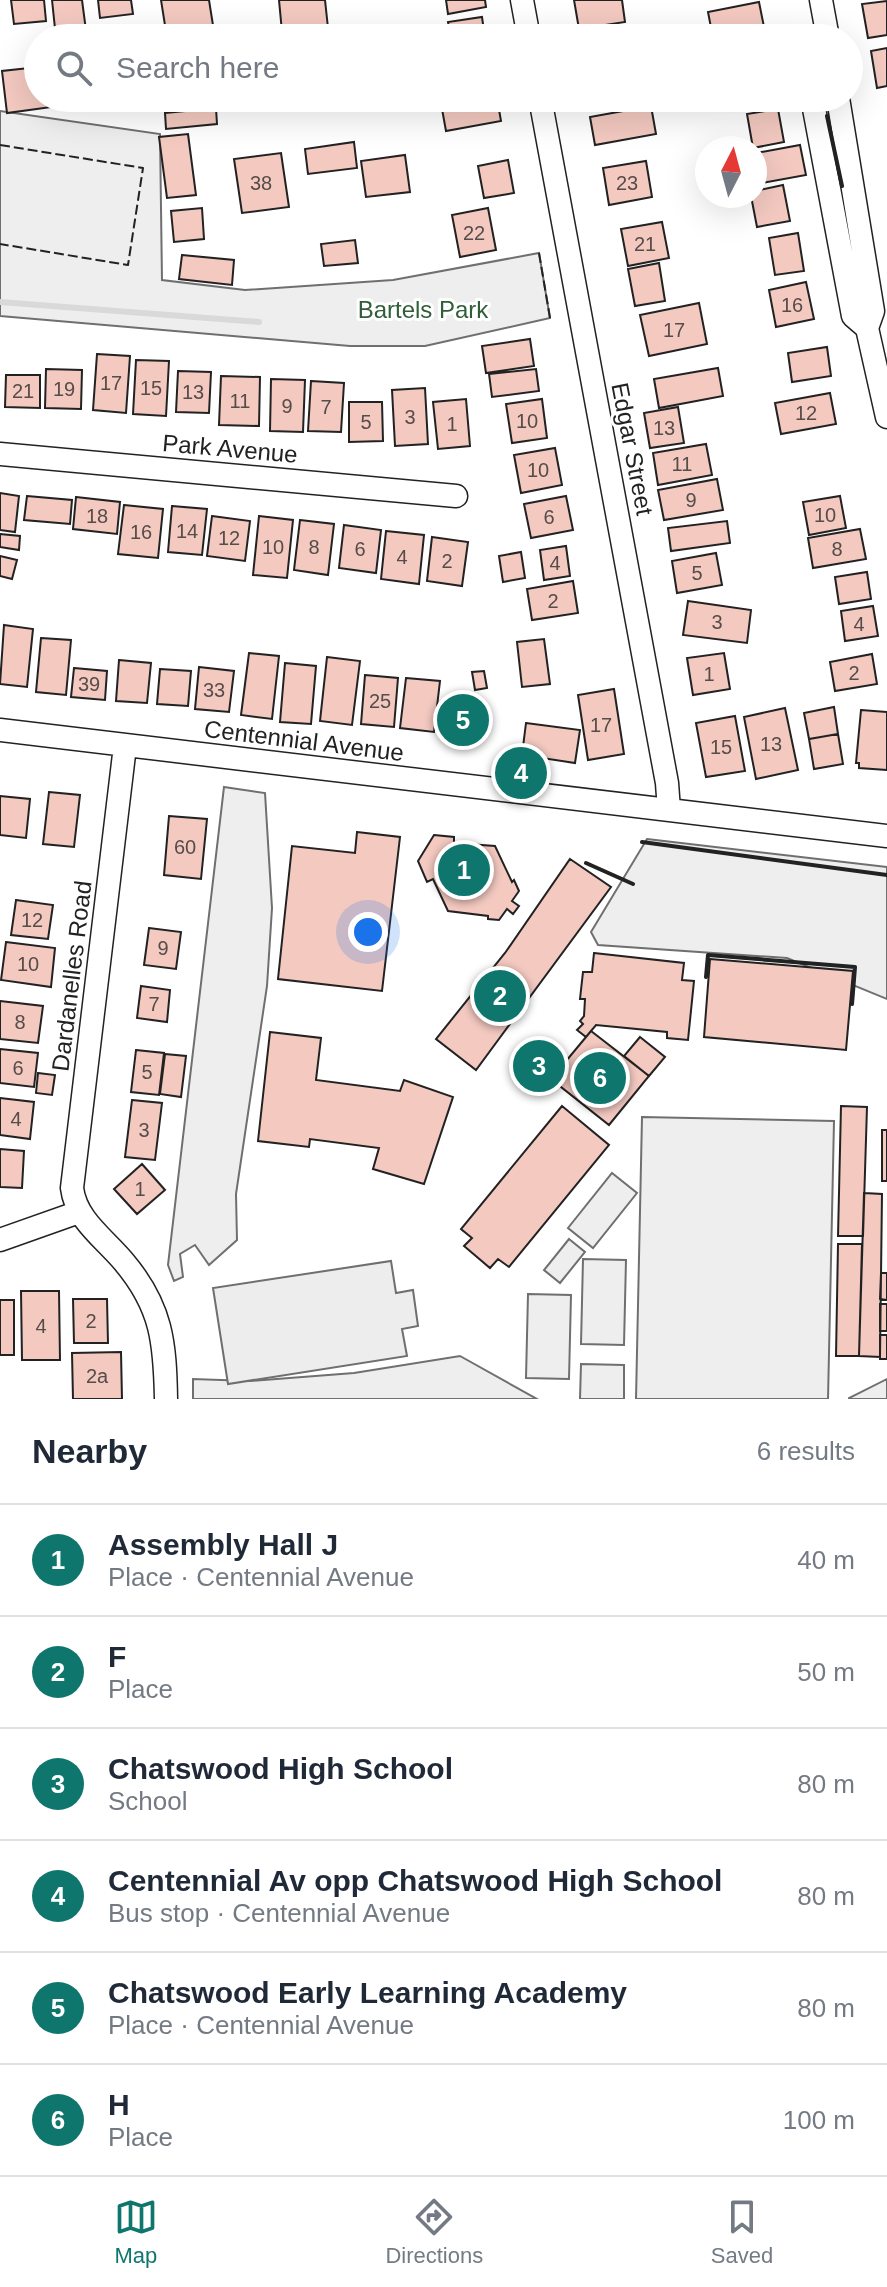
<!DOCTYPE html>
<html lang="en">
<head>
<meta charset="utf-8">
<style>
	:root { --surface:#fff; --page:#f2f2f3; --text:#1f2937; --muted:#747a83; --line:#e0e1e3; --accent:#0f766e }
	body { margin:0; font-family:Helvetica,sans-serif; background:var(--page); color:var(--text) }
	.compass { position:absolute; left:695px; top:136px; width:72px; height:72px; border-radius:50%; background:var(--surface); box-shadow:0 8px 32px #0002; rotate:6deg }
	.you { position:absolute; left:368px; top:932px; width:28px; height:28px; margin:-20px; border:6px solid #fff; border-radius:50%; background:#1a73e8; box-shadow:0 0 0 12px #1a73e833 }
	.badge { display:grid; place-items:center; width:52px; height:52px; border-radius:50%; background:var(--accent); color:#fff; font-size:26px; font-weight:700 }
	.pin { position:absolute; translate:-50% -50%; border:4px solid #fff; box-shadow:0 2px 8px #0006 }
	.list { margin:0; padding:0; list-style:none }
	h2 { display:flex; justify-content:space-between; align-items:center; height:104px; margin:0; padding:0 32px; font-size:34px }
	h2 small { font-size:26px; font-weight:400; color:var(--muted) }
	.list li { display:grid; grid-template-columns:52px 1fr auto; gap:24px; align-items:center; box-sizing:border-box; height:112px; padding:0 32px; border-top:2px solid var(--line) }
	.list b { display:block; font-size:30px; white-space:nowrap }
	.list p { margin:0; font-size:26px; white-space:nowrap; color:var(--muted) }
	.list em { font-size:26px; font-style:normal; color:var(--muted) }
	.icon { flex:none; width:44px; height:44px; fill:none; stroke:currentColor; stroke-width:2; stroke-linecap:round; stroke-linejoin:round }
	.map { position:relative; flex:none; width:887px; height:1399px; overflow:hidden }
	.search { position:absolute; background:var(--surface); box-shadow:0 8px 32px #0002; left:24px; right:24px; top:24px; height:88px; display:flex; align-items:center; gap:20px; box-sizing:border-box; padding:0 28px; border-radius:44px; color:var(--muted); font-size:30px }
	.sheet { height:776px; background:var(--surface) }
	nav { display:flex; justify-content:space-around; align-items:center; box-sizing:border-box; height:112px; border-top:2px solid var(--line); background:var(--surface); font-size:22px; color:var(--muted) }
	nav a { display:grid; justify-items:center; gap:4px }
	nav .on { color:var(--accent) }
	.map>svg:first-child { display:block }
	.green { fill:#eee; stroke:#6f6f6f; stroke-width:2 }
	.parking { fill:#ededed; stroke:#6f6f6f; stroke-width:2 }
	.lines { fill:none; stroke-linecap:round; stroke-linejoin:round }
	.stream { stroke:#d9d9d9; stroke-width:6 }
	.building { fill:#f3c9c0; stroke:#222; stroke-width:2 }
	.minor-casing { stroke:#222; stroke-width:25 }
	.minor { stroke:#fff; stroke-width:22 }
	.fence { stroke:#222; stroke-width:2; stroke-dasharray:10 4; stroke-linecap:butt }
	.wall { stroke:#222; stroke-width:4 }
	.labels { text-anchor:middle; stroke-width:6; stroke-linejoin:round; paint-order:stroke }
	.number-label { font-size:20px; fill:#564c4a }
	.park-label { font-size:24px; fill:#2f5e38; stroke:#fff }
	.street-label { font-size:24px; fill:#222; stroke:#fff }
</style>
</head>
<body>
<div class="map">
<svg width="887" height="1399" viewBox="0 0 887 1399">
	<rect width="100%" height="100%" fill="#fff"/>
	<path class="green" d="M0,111L160,134L162,280L245,290L393,280L539,253L550,318L425,346H350L0,316Z
		M224,787L265,793L272,908L267,986L236,1194L237,1240L209,1265L195,1245L180,1254L183,1277L174,1281L168,1265Z
		M647,839L887,867V999L787,958L598,945L591,932Z
		M642,1117L834,1121L828,1399H636Z
		M612,1173L637,1193L593,1248L568,1228Z
		M569,1239L585,1252L560,1283L544,1270Z
		M583,1259L626,1260L624,1345L581,1344Z
		M528,1294L571,1295L569,1379L526,1378Z
		M460,1356L537,1399H193V1379L250,1381L354,1373Z
		M581,1364L624,1365V1399H580Z
		M887,1379V1399H849V1398Z"/>
	<path class="parking" d="M391,1261L396,1293L413,1290L418,1326L402,1329L407,1356L228,1384L213,1288Z"/>
	<g class="lines">
		<path class="stream" d="M0,302L259,322"/>
	</g>
	<path class="building" d="M11,0H44L46,21L14,24Z
		M52,0H82L87,38H56Z
		M98,0H131L133,14L100,18Z
		M161,0H209L215,38H167Z
		M279,0H325L328,28L282,32Z
		M446,0H485L486,7L448,14Z
		M574,0H622L625,22L579,29Z
		M887,1V35L868,38L862,4Z
		M759,2L765,32L733,38H713L708,12Z
		M482,17L485,38H451L448,22Z
		M641,27L643,38H578Z
		M887,48V86L877,88L871,51Z
		M38,67V98H58L59,106L7,113L2,71Z
		M440,98H497L501,121L446,131Z
		M591,98H630V103L592,109Z
		M743,98H783V99L744,105Z
		M651,106L656,134L595,145L590,117Z
		M216,108L217,124L166,129L165,113Z
		M778,109L784,142L753,148L747,114Z
		M188,134L196,195L167,198L159,137Z
		M354,142L357,168L308,174L305,149Z
		M800,145L806,175L762,183L756,153Z
		M281,153L289,207L242,213L234,159Z
		M405,155L410,192L366,197L361,161Z
		M508,160L514,193L484,198L478,166Z
		M646,161L652,197L609,205L603,168Z
		M783,185L790,221L757,227L751,196H755V191Z
		M202,208L204,239L174,242L171,211Z
		M488,208L496,250L460,257L452,215Z
		M662,222L669,258L628,266L621,229Z
		M798,233L804,271L775,275L769,238Z
		M355,240L358,263L324,266L321,244Z
		M182,255L234,260L232,285L179,279Z
		M659,263L665,301L635,306L628,269Z
		M806,282L814,319L776,327L769,290Z
		M699,303L707,344L649,356L640,315Z
		M530,339L534,366L486,373L482,346Z
		M827,347L831,376L792,382L788,353Z
		M97,354L130,356L126,413L93,410Z
		M136,360L169,361L166,416L133,414Z
		M718,368L723,396L659,408L654,379Z
		M46,369L82,370L81,409L45,408Z
		M536,369L539,391L492,397L489,374Z
		M178,371L211,372L209,413L176,412Z
		M6,375H40V408L5,407Z
		M221,376L260,377L259,426L219,425Z
		M271,379L305,380L303,432L270,431Z
		M311,381L344,383L341,432L308,431Z
		M425,388L428,444L395,446L392,390Z
		M830,393L836,424L781,434L775,403Z
		M466,399L470,446L438,449L433,402Z
		M542,399L547,438L512,443L506,404Z
		M349,402H382L383,441L349,442Z
		M678,407L684,443L650,448L644,413Z
		M706,444L712,475L658,485L653,453Z
		M555,448L562,485L521,493L514,455Z
		M717,479L723,510L664,520L658,490Z
		M0,493L19,496L15,532L0,530Z
		M27,496L72,500L70,524L24,520Z
		M566,496L573,530L531,538L524,504Z
		M840,496L846,528L809,535L803,502Z
		M76,497L120,502L117,534L73,529Z
		M124,505L163,509L158,558L118,554Z
		M172,506L207,509L202,555L168,552Z
		M212,516L250,521L245,561L207,556Z
		M259,516L293,520L287,578L253,575Z
		M300,520L334,524L328,575L294,570Z
		M727,521L730,543L671,551L668,528Z
		M344,525L381,530L376,573L339,568Z
		M860,529L866,559L813,568L808,538Z
		M386,531L424,535L419,584L381,579Z
		M0,534L20,536L19,550L0,547Z
		M432,537L468,542L462,586L427,581Z
		M566,546L570,576L544,580L540,550Z
		M521,552L525,578L503,582L499,556Z
		M716,553L722,585L677,593L672,561Z
		M0,556L17,560L12,579L0,576Z
		M867,572L871,599L839,604L835,577Z
		M573,581L578,613L532,620L527,589Z
		M688,601L751,610L747,643L683,635Z
		M873,606L878,636L845,641L841,611Z
		M4,625L33,629L27,687L0,684Z
		M41,638L71,640L66,695L36,692Z
		M544,639L550,684L522,687L517,642Z
		M249,653L279,656L272,719L241,715Z
		M724,653L730,689L693,695L687,658Z
		M872,654L877,684L835,691L830,662Z
		M327,657L360,661L352,725L320,721Z
		M119,660L151,663L147,703L116,701Z
		M285,663L316,666L311,724L280,722Z
		M199,667L234,671L229,712L195,709Z
		M74,668L107,671L105,700L71,697Z
		M160,669L191,671L188,706L157,704Z
		M484,671L487,688L475,690L472,672Z
		M365,675L398,678L394,727L361,724Z
		M406,678L440,681L434,732L400,728Z
		M614,689L624,754L588,760L578,695Z
		M444,699L484,702L481,741L441,738Z
		M834,707L838,734L809,739L804,713Z
		M785,708L798,770L756,779L744,717Z
		M861,710L887,712V770L859,768V763H856Z
		M735,716L745,771L706,777L696,723Z
		M526,723L580,730L575,763L522,755Z
		M838,734L843,764L814,769L809,739Z
		M49,792L80,795L74,847L43,844Z
		M0,796L30,799L26,838L0,835Z
		M169,816L207,819L201,879L164,875Z
		M357,832L400,837L382,991L278,979L292,846L355,853Z
		M434,835L454,837V843L495,846L512,882L514,880L519,891L512,901L519,906L513,914L507,909L499,920L488,919V916L448,911L433,879L427,882L418,861Z
		M570,859L611,887L476,1070L436,1039L505,953Z
		M16,900L53,905L48,939L11,935Z
		M149,928L181,932L176,969L144,965Z
		M6,942L55,948L51,987L1,980Z
		M594,953L684,963L682,980L694,981L688,1040L667,1038V1032L596,1025L586,1037L577,1030L583,1024L580,1021L584,1016L585,999H580L583,972H592Z
		M710,959L853,971L846,1050L704,1037Z
		M141,986L170,990L167,1022L137,1018Z
		M0,1001L43,1006L38,1043L0,1039Z
		M591,1031L649,1076L609,1125L551,1079Z
		M270,1032L321,1038L316,1080L400,1091L404,1080L453,1097L424,1184L373,1169L379,1148L310,1139L309,1147L258,1141Z
		M640,1037L665,1057L649,1076L624,1056Z
		M0,1049L38,1053L34,1087L0,1083Z
		M136,1050L164,1053L159,1095L131,1092Z
		M165,1054L186,1056L181,1097L160,1094Z
		M38,1073L55,1075L52,1095L36,1093Z
		M0,1098L34,1102L30,1139L0,1135Z
		M132,1100L162,1103L155,1160L125,1157Z
		M562,1106L609,1145L509,1267L498,1259L490,1268L464,1246L472,1238L461,1229Z
		M841,1106L867,1107L863,1236H838Z
		M882,1130H887V1181H882Z
		M0,1149L24,1151L22,1188L0,1187Z
		M142,1164L165,1190L137,1214L114,1189Z
		M864,1193L882,1194L880,1357L859,1356Z
		M838,1244H862L859,1356H836Z
		M881,1273H887V1300L880,1299Z
		M21,1291H59L60,1360H22Z
		M73,1299H107L108,1343H74Z
		M0,1300H14V1355H0Z
		M880,1304H887V1331H880Z
		M880,1335H887V1359H880Z
		M121,1352L122,1399H73L72,1353Z"/>
	<g class="lines">
		<defs>
			<path id="minor" d="M522,0L529,38
				M821,0L828,38
				M540,98L667,783L669,810
				M812,98L853,316L867,328
				M838,98L873,311L867,328L887,417
				M0,454L456,496
				M0,730L887,836
				M125,746L72,1188C76,1220 104,1238 124,1262C162,1307 165,1343 166,1399
				M0,1240L79,1212"/>
		</defs>
		<use href="#minor" class="minor-casing"/>
		<use href="#minor" class="minor"/>
		<path class="fence" d="M0,145L143,168L128,265L0,244
			M539,253L550,318"/>
		<path class="wall" d="M827,116L842,186
			M642,842L887,875
			M586,863L633,884
			M706,977L708,955L855,967L852,1004"/>
	</g>
	<g class="labels">
		<g class="number-label">
			<text x="261" y="190">38</text>
			<text x="627" y="190">23</text>
			<text x="474" y="240">22</text>
			<text x="645" y="251">21</text>
			<text x="792" y="312">16</text>
			<text x="674" y="337">17</text>
			<text x="111" y="390">17</text>
			<text x="151" y="395">15</text>
			<text x="64" y="396">19</text>
			<text x="23" y="398">21</text>
			<text x="193" y="399">13</text>
			<text x="240" y="408">11</text>
			<text x="287" y="413">9</text>
			<text x="326" y="414">7</text>
			<text x="806" y="420">12</text>
			<text x="410" y="424">3</text>
			<text x="527" y="428">10</text>
			<text x="366" y="429">5</text>
			<text x="452" y="431">1</text>
			<text x="664" y="435">13</text>
			<text x="682" y="471">11</text>
			<text x="538" y="477">10</text>
			<text x="691" y="507">9</text>
			<text x="825" y="522">10</text>
			<text x="97" y="523">18</text>
			<text x="549" y="524">6</text>
			<text x="187" y="538">14</text>
			<text x="141" y="539">16</text>
			<text x="229" y="545">12</text>
			<text x="273" y="554">10</text>
			<text x="314" y="554">8</text>
			<text x="360" y="556">6</text>
			<text x="837" y="556">8</text>
			<text x="402" y="564">4</text>
			<text x="447" y="568">2</text>
			<text x="555" y="570">4</text>
			<text x="697" y="580">5</text>
			<text x="553" y="608">2</text>
			<text x="717" y="629">3</text>
			<text x="859" y="631">4</text>
			<text x="854" y="680">2</text>
			<text x="709" y="681">1</text>
			<text x="89" y="691">39</text>
			<text x="214" y="697">33</text>
			<text x="380" y="708">25</text>
			<text x="601" y="732">17</text>
			<text x="771" y="751">13</text>
			<text x="721" y="754">15</text>
			<text x="185" y="854">60</text>
			<text x="32" y="927">12</text>
			<text x="163" y="955">9</text>
			<text x="28" y="971">10</text>
			<text x="154" y="1011">7</text>
			<text x="20" y="1029">8</text>
			<text x="18" y="1075">6</text>
			<text x="147" y="1079">5</text>
			<text x="16" y="1126">4</text>
			<text x="144" y="1137">3</text>
			<text x="140" y="1196">1</text>
			<text x="91" y="1328">2</text>
			<text x="41" y="1333">4</text>
			<text x="97" y="1383">2a</text>
		</g>
		<g class="park-label">
			<text x="423" y="318">Bartels Park</text>
		</g>
		<g class="street-label">
			<text transform="translate(230 449) rotate(5)" y="8">Park Avenue</text>
			<text transform="translate(632 449) rotate(79)" y="8">Edgar Street</text>
			<text transform="translate(304 741) rotate(7)" y="8">Centennial Avenue</text>
			<text transform="translate(72 976) rotate(-83)" y="8">Dardanelles Road</text>
		</g>
	</g>
</svg>
<svg class="compass" viewBox="-18 -18 36 36"><path d="M0-13l5 13h-10z" fill="#e53935"/><path d="M0 13l5-13h-10z" fill="#747a83"/></svg>
<div class="you"></div>
<div class="pin badge" style="left:464px;top:870px">1</div>
<div class="pin badge" style="left:500px;top:996px">2</div>
<div class="pin badge" style="left:539px;top:1066px">3</div>
<div class="pin badge" style="left:521px;top:773px">4</div>
<div class="pin badge" style="left:463px;top:720px">5</div>
<div class="pin badge" style="left:600px;top:1078px">6</div>
<div class="search"><svg class="icon" aria-label="search" viewBox="0 0 24 24"><circle cx="10" cy="10" r="6"/><path d="M15 15l6 6"/></svg>Search here</div>
</div>
<section class="sheet">
<h2>Nearby<small>6 results</small></h2>
<ul class="list">
<li><span class="badge">1</span><div><b>Assembly Hall J</b><p>Place · Centennial Avenue</p></div><em>40 m</em></li>
<li><span class="badge">2</span><div><b>F</b><p>Place</p></div><em>50 m</em></li>
<li><span class="badge">3</span><div><b>Chatswood High School</b><p>School</p></div><em>80 m</em></li>
<li><span class="badge">4</span><div><b>Centennial Av opp Chatswood High School</b><p>Bus stop · Centennial Avenue</p></div><em>80 m</em></li>
<li><span class="badge">5</span><div><b>Chatswood Early Learning Academy</b><p>Place · Centennial Avenue</p></div><em>80 m</em></li>
<li><span class="badge">6</span><div><b>H</b><p>Place</p></div><em>100 m</em></li>
</ul>
</section>
<nav>
<a class="on"><svg class="icon" aria-label="map" viewBox="0 0 24 24"><path d="M3 6l6-2 6 2 6-2v14l-6 2-6-2-6 2zM9 4v14M15 6v14"/></svg>Map</a>
<a><svg class="icon" aria-label="directions" viewBox="0 0 24 24"><path d="M12 3l9 9-9 9-9-9zM9 14v-3h6M13 9l2 2-2 2"/></svg>Directions</a>
<a><svg class="icon" aria-label="saved" viewBox="0 0 24 24"><path d="M7 4h10v16l-5-4-5 4z"/></svg>Saved</a>
</nav>
</body>
</html>
